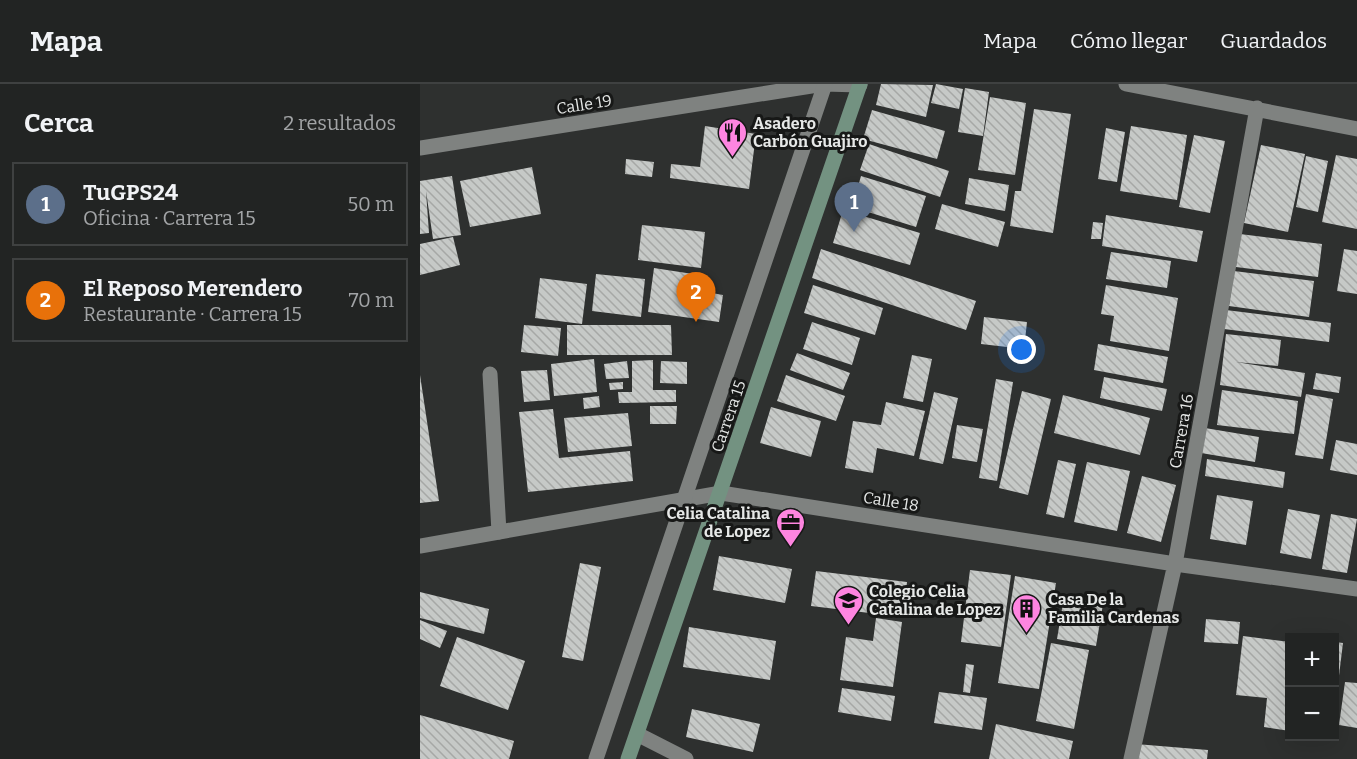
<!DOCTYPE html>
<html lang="es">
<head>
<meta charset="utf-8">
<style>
	:root { --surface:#222423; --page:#2a2c2b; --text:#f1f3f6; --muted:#a2a4a6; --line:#3f4141; --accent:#fe85e0 }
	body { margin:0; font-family:Bitter,serif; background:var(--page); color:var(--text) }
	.controls { position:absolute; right:18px; bottom:18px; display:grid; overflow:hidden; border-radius:0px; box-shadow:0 6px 24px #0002 }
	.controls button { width:54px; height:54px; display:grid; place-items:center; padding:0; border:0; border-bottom:2px solid var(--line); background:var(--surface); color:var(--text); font:30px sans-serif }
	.you { position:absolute; left:602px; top:266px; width:21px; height:21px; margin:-15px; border:4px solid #fff; border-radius:50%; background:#1a73e8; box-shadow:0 0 0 9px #1a73e833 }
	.badge { display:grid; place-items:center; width:39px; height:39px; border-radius:50%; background:var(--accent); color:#fff; font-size:20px; font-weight:700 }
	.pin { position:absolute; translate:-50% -50px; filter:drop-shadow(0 2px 3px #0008) }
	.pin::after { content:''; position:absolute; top:32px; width:21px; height:18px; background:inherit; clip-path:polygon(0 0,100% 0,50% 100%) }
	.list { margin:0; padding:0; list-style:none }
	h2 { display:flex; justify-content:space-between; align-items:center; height:78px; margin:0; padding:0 24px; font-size:26px }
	h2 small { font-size:20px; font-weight:400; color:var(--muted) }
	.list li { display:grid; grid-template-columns:39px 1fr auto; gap:18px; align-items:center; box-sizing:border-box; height:84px; margin:0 12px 12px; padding:0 12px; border:2px solid var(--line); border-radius:0px }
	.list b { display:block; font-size:22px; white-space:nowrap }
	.list p { margin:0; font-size:20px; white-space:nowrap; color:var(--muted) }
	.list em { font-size:20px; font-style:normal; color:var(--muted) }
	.map { position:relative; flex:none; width:937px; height:675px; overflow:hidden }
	header { display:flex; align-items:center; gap:36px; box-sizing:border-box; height:84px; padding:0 30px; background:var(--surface); border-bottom:2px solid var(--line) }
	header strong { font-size:28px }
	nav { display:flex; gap:33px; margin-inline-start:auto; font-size:21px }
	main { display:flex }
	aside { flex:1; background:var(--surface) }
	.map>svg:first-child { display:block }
	.building { fill:url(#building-back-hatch) }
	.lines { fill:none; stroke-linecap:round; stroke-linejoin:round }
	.service { stroke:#7f8280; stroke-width:15 }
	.minor { stroke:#7f8280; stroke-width:15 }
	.tertiary { stroke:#7f8280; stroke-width:15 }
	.secondary { stroke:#739281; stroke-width:15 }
	.labels { text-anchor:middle; stroke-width:6; stroke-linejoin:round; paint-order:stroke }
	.street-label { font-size:16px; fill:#e6e8e7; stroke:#171817 }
	.poi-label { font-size:16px; font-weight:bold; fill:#e6e8e7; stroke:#171817; text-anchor:start }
</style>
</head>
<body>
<header>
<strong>Mapa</strong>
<nav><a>Mapa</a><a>Cómo llegar</a><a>Guardados</a></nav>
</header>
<main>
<aside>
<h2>Cerca<small>2 resultados</small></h2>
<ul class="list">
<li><span class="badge" style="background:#5c6f8a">1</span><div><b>TuGPS24</b><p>Oficina · Carrera 15</p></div><em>50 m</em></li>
<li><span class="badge" style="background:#e8710a">2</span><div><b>El Reposo Merendero</b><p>Restaurante · Carrera 15</p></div><em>70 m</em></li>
</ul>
</aside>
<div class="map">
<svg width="937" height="675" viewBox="0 0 937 675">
	<defs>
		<pattern id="building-back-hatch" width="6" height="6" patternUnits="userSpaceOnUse" patternTransform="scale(1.5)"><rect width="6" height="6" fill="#c6c9c7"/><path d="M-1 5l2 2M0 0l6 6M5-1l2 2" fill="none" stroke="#a6a8a6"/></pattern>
	</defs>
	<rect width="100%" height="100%" fill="#2e302f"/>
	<path class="building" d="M461,0L513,1L506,33L456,21Z
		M516,0L543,5L539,25L511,19Z
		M545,4L569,8L563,52L538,48Z
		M570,13L606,19L595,91L558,86Z
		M614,25L651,30L633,149L590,142L595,107H601Z
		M452,26L525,47L517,75L443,55Z
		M285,42L336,50L329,105L250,94L251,80L280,83Z
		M711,42L767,51L757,116L700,107Z
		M686,44L705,48L697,98L678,95Z
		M774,51L805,57L790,129L759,123Z
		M449,60L529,87L520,113L440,86Z
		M841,61L885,70L868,148L824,139Z
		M916,71L937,75V145L902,138Z
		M886,72L908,77L898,128L876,123Z
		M206,75L234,78L232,93L205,90Z
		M112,83L121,130L50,143L40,97Z
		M32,92L41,151L13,155L6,107L9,149L0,150V97Z
		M441,92L506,112L496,143L432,123Z
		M549,94L589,101L585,127L545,120Z
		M522,120L585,138L578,163L515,145Z
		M423,126L500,149L490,181L413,159Z
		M686,131L783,147L777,178L682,162Z
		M673,138L683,139L681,155H671Z
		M222,141L285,148L281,184L218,176Z
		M820,150L902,160L898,193L816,183Z
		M33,153L40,181L0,191V160Z
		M401,165L556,217L546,246L392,194Z
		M924,165L937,167V210L917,207Z
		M691,168L751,177L747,204L686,195Z
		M234,184L273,190L270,205L303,211L299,238L228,228Z
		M814,187L894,197L889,233L809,222Z
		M176,190L225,195L221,233L172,227Z
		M120,194L167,200L162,240L115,234Z
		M393,201L463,224L455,251L384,229Z
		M686,201L758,214L749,267L690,257L694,232L681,230Z
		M806,226L911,239L909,258L804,245Z
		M564,233L607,238L604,265L561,260Z
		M392,238L440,254L432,281L383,265Z
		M104,241L141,244L138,272L101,268Z
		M147,241H251L252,271H147Z
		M806,250L861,256L858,282L816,278L885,289L881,313L800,301Z
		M678,260L748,273L743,299L674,286Z
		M377,269L430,289L423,306L370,286Z
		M492,271L512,275L503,318L483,314Z
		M174,275L177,308L134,312L131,280Z
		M233,276V306H256V318L199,319L198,308H212V277Z
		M207,277L209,294L186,295L184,280Z
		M241,277L267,278V300L240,299Z
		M127,286L130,316L104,318L101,287Z
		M896,289L921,293L919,309L893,305Z
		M0,291L19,417L0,419Z
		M366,291L425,312L416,337L357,317Z
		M684,293L747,305L742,327L680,314Z
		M576,295L593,298L577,397L559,394Z
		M203,298V305L190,306L189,299Z
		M802,306L878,317L874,350L797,341Z
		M602,307L631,315L608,411L579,404Z
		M514,308L538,314L523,380L499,375Z
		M886,310L913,315L903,375L875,371Z
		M643,311L730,334L720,371L634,349Z
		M179,312L180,323L164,325L163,314Z
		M466,318L505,327L494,372L457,364L453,389L425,384L433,337L461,341Z
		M230,322H257L256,340H230Z
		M351,323L401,337L391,373L340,359Z
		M133,325L139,374L210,367L213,397L108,408L99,328Z
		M208,329L212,362L148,368L144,334Z
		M537,341L563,345L557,378L532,374Z
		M785,344L839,353L835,378L781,369Z
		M916,356L937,360V391L910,386Z
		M787,375L865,388L863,404L785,392Z
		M638,376L656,380L644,434L626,430Z
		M667,378L710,387L697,447L654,438Z
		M722,392L756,401L741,458L707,449Z
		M797,411L833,417L826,461L790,455Z
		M868,425L900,431L891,475L860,469Z
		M911,430L937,435L927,489L902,485Z
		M299,472L372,485L365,519L293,506Z
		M160,479L181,483L163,577L142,573Z
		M550,486L591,491L581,563L541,558Z
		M396,487L487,498L483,533L391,522Z
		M595,492L636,499L619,605L578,599Z
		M0,508L69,525L64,550L0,534Z
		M644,513L683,520L676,562L637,555Z
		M456,534L482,538L473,603L420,596L426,553L453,557Z
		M786,535L820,538L818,560L784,558Z
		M0,536L27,547L20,564L0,555Z
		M269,543L356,557L350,596L263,583Z
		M823,552L870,558V647L844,643L847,614L816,611Z
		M37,553L105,577L88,626L20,602Z
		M915,558L923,559L916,616H915Z
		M631,559L669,566L654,645L616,637Z
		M546,580L554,581L550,609L543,608Z
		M925,598L937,599V644L919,641Z
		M422,604L475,612L471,637L418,628Z
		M519,608L567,614L562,646L514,639Z
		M272,625L340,640L333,668L266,653Z
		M0,631L94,657L89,675H0Z
		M576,640L653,657L649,675H569Z
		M716,660L788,666L787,675H715Z"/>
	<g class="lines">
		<path class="service" d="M70,290L79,448
			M217,650L266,675"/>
		<path class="minor" d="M706,0L937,45
			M0,64L404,0L440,1
			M0,462L301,409L755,480L937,505
			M711,675L755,480L837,24"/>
		<path class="tertiary" d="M176,675L405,0"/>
		<path class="secondary" d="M208,675L440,0"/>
	</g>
	<defs>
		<symbol id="restaurant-pin" viewBox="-11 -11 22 30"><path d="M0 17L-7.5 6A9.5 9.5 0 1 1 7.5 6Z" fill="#fe85e0" stroke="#171817"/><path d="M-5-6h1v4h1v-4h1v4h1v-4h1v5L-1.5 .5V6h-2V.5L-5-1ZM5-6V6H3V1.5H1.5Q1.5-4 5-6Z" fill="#111"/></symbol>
		<symbol id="office-pin" viewBox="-11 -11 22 30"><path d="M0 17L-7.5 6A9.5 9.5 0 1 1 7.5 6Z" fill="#fe85e0" stroke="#171817"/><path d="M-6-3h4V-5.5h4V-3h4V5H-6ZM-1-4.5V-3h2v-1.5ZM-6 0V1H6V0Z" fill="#111"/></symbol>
		<symbol id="school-pin" viewBox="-11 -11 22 30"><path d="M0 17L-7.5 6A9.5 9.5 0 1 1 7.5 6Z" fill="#fe85e0" stroke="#171817"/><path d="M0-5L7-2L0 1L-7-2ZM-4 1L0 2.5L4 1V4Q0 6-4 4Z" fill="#111"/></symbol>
		<symbol id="building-pin" viewBox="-11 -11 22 30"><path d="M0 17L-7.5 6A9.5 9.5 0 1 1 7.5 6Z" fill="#fe85e0" stroke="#171817"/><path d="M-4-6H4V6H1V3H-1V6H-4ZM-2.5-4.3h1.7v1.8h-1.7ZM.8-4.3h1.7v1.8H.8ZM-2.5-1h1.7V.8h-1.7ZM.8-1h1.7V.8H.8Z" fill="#111"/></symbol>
	</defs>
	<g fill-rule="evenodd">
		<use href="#restaurant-pin" x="296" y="32" width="33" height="45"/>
		<use href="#office-pin" x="354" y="422" width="33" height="45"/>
		<use href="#school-pin" x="412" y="500" width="33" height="45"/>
		<use href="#building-pin" x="590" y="508" width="33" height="45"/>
	</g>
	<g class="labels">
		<g class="street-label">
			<text transform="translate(164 20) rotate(-9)" y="6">Calle 19</text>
			<text transform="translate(308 332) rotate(-71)" y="6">Carrera 15</text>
			<text transform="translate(761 347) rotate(-80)" y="6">Carrera 16</text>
			<text transform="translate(471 417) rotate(9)" y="6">Calle 18</text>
		</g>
		<g class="poi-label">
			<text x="333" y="45">Asadero<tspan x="333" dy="18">Carbón Guajiro</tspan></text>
			<text x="350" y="435" text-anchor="end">Celia Catalina<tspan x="350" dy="18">de Lopez</tspan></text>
			<text x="449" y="513">Colegio Celia<tspan x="449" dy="18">Catalina de Lopez</tspan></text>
			<text x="628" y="521">Casa De la<tspan x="628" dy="18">Familia Cardenas</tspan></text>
		</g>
	</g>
</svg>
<div class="controls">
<button>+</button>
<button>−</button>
</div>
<div class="you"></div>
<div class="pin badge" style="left:434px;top:148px;background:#5c6f8a">1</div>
<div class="pin badge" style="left:276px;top:238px;background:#e8710a">2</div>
</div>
</main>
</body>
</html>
